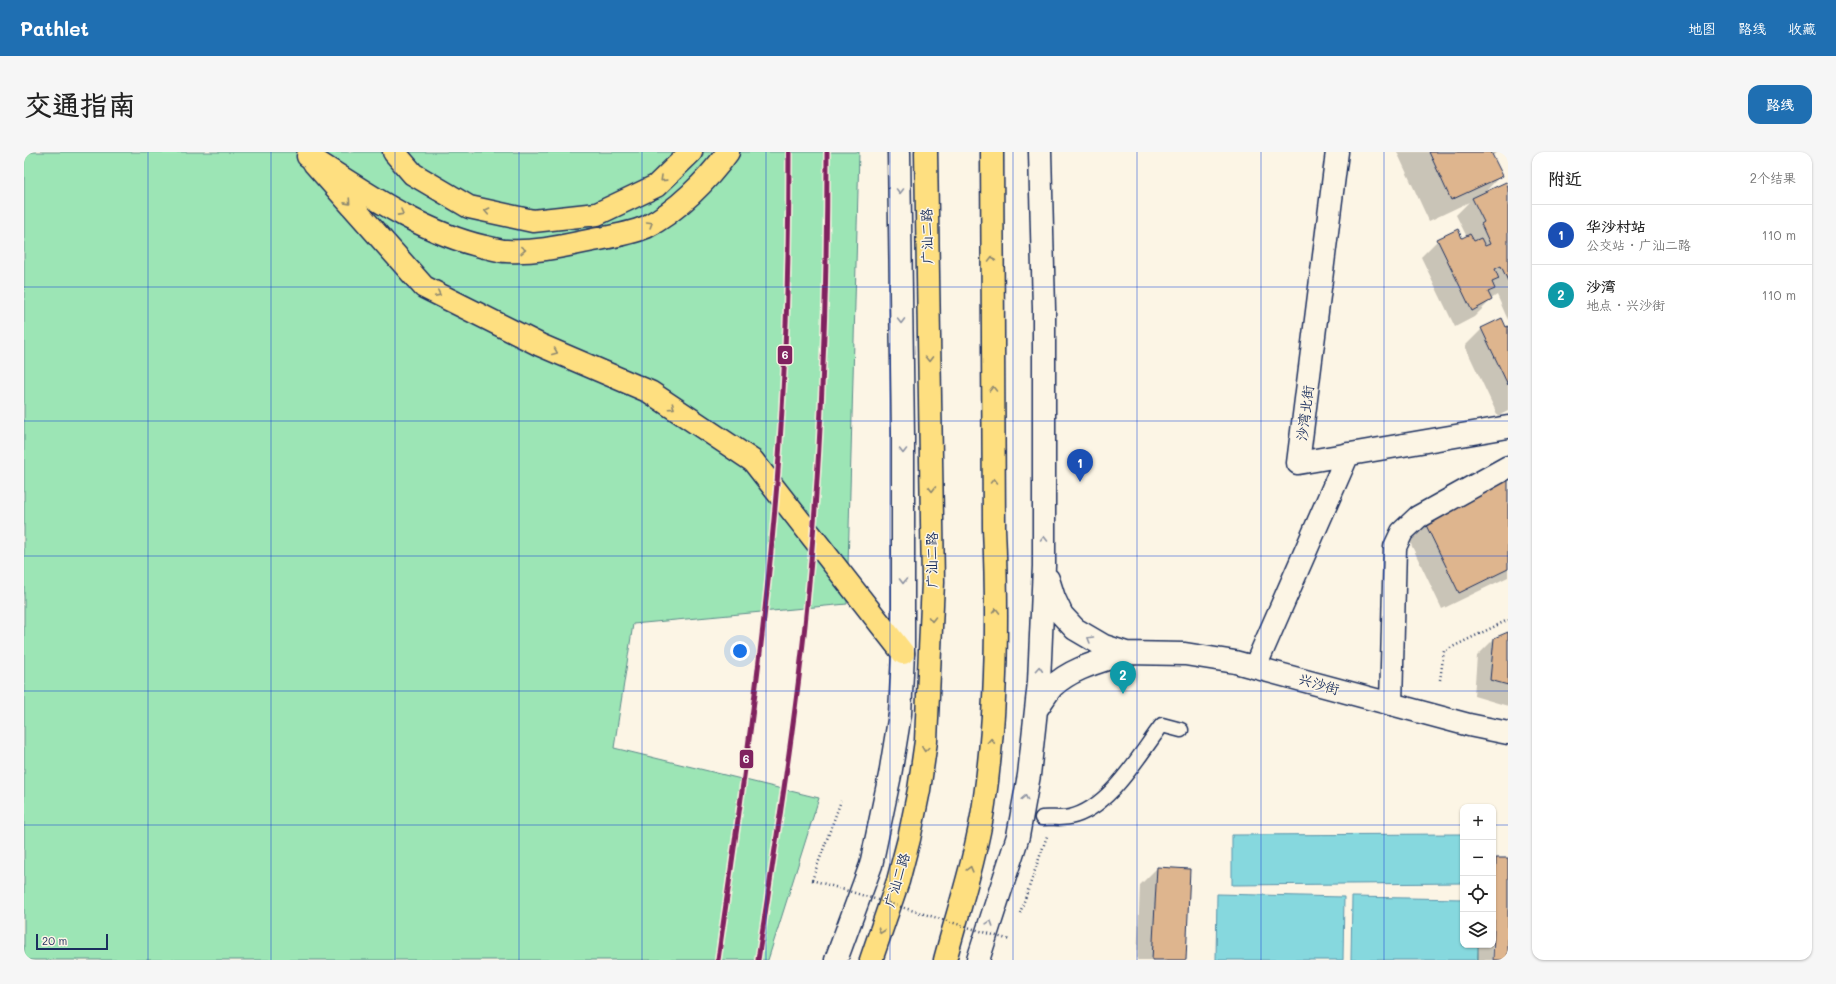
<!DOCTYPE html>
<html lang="zh">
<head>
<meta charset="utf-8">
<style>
	:root { --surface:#fff; --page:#f6f6f6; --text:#222; --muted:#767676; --line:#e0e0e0; --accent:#1f6fb2 }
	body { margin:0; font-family:Mali,"LXGW WenKai TC",sans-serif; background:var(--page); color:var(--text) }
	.controls { position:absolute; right:12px; bottom:12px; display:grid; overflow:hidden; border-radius:8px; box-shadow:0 1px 3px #0004 }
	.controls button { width:36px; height:36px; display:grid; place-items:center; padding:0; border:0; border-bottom:1px solid var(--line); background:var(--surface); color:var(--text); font:20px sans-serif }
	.scale { position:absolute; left:12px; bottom:10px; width:72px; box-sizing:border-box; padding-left:4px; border:2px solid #1b2f5e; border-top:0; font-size:11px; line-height:14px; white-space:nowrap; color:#1b2f5e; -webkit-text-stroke:3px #fcf5e5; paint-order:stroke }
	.you { position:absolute; left:716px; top:499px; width:14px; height:14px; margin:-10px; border:3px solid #fff; border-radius:50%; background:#1a73e8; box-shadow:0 0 0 6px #1a73e833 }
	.badge { display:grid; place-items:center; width:26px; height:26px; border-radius:50%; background:var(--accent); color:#fff; font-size:13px; font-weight:700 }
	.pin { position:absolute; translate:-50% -33px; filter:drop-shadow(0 1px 2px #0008) }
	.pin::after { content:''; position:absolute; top:21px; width:14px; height:12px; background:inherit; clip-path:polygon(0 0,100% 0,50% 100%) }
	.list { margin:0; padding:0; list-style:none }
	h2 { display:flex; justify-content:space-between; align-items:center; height:52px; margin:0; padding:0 16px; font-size:17px }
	h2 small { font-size:13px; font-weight:400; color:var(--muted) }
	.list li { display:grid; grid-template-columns:26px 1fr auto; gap:12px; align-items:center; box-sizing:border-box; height:60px; padding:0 16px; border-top:1px solid var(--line) }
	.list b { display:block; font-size:15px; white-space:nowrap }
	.list p { margin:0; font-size:13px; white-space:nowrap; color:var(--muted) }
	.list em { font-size:13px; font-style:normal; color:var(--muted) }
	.icon { flex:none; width:22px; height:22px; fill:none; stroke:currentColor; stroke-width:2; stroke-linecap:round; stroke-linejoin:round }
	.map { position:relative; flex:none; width:1484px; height:808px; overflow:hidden; border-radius:12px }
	header { display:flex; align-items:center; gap:24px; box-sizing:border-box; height:56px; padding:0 20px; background:var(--accent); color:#fff }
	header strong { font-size:19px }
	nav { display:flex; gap:22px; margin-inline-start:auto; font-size:14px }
	.intro { display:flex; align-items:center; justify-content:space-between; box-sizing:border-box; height:96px; padding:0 24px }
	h1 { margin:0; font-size:28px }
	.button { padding:10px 18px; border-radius:12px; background:var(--accent); color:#fff; font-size:14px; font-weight:700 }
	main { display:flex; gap:24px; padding:0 24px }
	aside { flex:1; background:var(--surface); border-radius:12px; box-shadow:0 1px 3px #0004 }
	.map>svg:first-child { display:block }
	.green { fill:#9ce5b5; stroke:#5c8a8a }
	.water { fill:#86d8de; stroke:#5b94ab }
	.shadow { fill:#0003 }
	.building { fill:#deb58e; stroke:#1b2f5e }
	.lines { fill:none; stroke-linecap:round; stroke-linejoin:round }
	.lane-casing { stroke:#1b2f5e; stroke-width:17 }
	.street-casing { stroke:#1b2f5e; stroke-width:25 }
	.secondary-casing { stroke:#1b2f5e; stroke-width:25 }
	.primary-casing { stroke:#1b2f5e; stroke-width:25 }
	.highway-casing { stroke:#1b2f5e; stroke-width:25 }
	.path { stroke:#1b2f5e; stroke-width:2.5; stroke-dasharray:1 3; stroke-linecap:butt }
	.lane { stroke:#fcf5e5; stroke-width:14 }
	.street { stroke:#fcf5e5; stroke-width:22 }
	.secondary { stroke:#fcf5e5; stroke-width:22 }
	.primary { stroke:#fedf80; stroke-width:22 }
	.highway { stroke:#fedf80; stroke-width:22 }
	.path-bridge { stroke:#1b2f5e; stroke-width:2.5; stroke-dasharray:1 3; stroke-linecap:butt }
	.metro-1-casing { stroke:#fcf5e5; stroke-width:8 }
	.metro-1 { stroke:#80225f; stroke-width:5 }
	.oneway { stroke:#8c876f }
	.oneway2 { stroke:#8c92a2 }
	.grid { fill:none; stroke:#1d4ed8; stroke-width:1; stroke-opacity:0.55 }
	.labels { text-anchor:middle; stroke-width:3; stroke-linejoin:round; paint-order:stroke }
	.street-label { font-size:14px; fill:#1b2f5e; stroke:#fcf5e5 }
	.line-badge { stroke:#fcf5e5; stroke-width:1.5 }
	.badge-label { font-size:11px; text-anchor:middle; font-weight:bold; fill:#fff }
</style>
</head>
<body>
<header>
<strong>Pathlet</strong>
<nav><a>地图</a><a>路线</a><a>收藏</a></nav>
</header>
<div class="intro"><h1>交通指南</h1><a class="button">路线</a></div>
<main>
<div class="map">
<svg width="1484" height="808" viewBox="0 0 1484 808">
	<rect width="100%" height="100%" fill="#fcf5e5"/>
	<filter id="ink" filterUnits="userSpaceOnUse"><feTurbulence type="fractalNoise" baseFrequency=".025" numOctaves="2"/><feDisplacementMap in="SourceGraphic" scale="8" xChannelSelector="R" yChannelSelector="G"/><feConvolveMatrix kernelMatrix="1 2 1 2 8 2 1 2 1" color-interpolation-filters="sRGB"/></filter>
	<g filter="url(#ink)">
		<path class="green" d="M0,0H835L823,452L609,472L590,596L795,646L744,808H0Z"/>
		<path class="water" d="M1439,682V731L1208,733V683Z
			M1193,742L1320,745L1319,808H1192Z
			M1328,745L1439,747V793H1454V808H1327Z"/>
		<path class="shadow" d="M1373,0H1474L1468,4L1477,23L1460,41L1484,37V168L1473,143L1467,147V148L1450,165L1431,175L1397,105L1414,88L1438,87L1443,85L1432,63L1445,50L1405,69Z
			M1484,176V259L1474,264L1441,194L1458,177Z
			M1484,324V425L1418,457L1384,386L1401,369Z
			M1484,481V554L1450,544L1453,504L1470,487Z
			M1472,707H1484V808H1470L1473,723H1471L1469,775V710Z
			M1133,716L1161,808H1113L1116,733Z
			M1454,793H1468V808H1453Z"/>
		<path class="building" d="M1405,0H1467L1479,24L1427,48Z
			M1482,30L1484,35V129L1477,114L1471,117L1475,127L1468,130L1471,137L1464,140L1468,148L1448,159L1413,87L1434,77L1438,86L1446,82L1450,89L1457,86L1461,94L1466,92L1457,72L1460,70L1448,46Z
			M1478,166L1482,175L1484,174V233L1457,176Z
			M1484,328V417L1435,441L1400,369Z
			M1484,480V533L1466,528L1470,486Z
			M1472,706H1484V808H1469Z
			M1133,715L1166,717L1162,808H1128Z"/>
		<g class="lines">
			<defs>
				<path id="lane" d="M1018,666C1027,665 1037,667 1046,665C1085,657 1115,603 1138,573L1157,578"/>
				<path id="street" d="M1313,0L1274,311L1484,275
					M1231,515L1324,302
					M1367,552L1371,395L1378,380L1394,365L1484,315"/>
				<path id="secondary" d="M1024,427L1030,446L1038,463L1051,477L1080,494L1102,501L1161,502L1211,510L1445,573L1484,581
					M1012,558C1017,551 1022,542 1028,535C1047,516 1078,509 1102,501
					M812,808L847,713L866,623L876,562L879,501V285L875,0
					M954,808L994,684L1005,623L1015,530L1020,414V157L1016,0"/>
				<path id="primary" d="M290,11L400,135L516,193L626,240L729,309L879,501"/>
				<path id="highway" d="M370,0L389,22L445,55L509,69L573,62L632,34L667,0
					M284,4C339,39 396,80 461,95C468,96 475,99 482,99C511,101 540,94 569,88C585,85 606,82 622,75C652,60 684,28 704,0
					M847,808L874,729L885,687L895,638L902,589L909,430L902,0
					M921,808C935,756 952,705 960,652C973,561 974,467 970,376L968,0"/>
			</defs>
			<use href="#lane" class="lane-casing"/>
			<use href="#street" class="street-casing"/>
			<use href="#secondary" class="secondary-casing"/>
			<use href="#primary" class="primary-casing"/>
			<use href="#highway" class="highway-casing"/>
			<path class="path" d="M1416,528L1420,499L1484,468
				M788,728L817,649
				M996,761L1023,684"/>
			<use href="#lane" class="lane"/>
			<use href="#street" class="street"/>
			<use href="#secondary" class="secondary"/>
			<use href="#primary" class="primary"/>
			<use href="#highway" class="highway"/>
			<path class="path-bridge" d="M788,728L986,788"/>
			<defs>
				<path id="metro-1" d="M694,808C715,661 737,514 750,367C761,245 765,123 765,0
					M734,808C751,696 769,585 781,473C797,316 803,158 803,0"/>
			</defs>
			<use href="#metro-1" class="metro-1-casing"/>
			<use href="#metro-1" class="metro-1"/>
		</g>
		<defs><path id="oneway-chevron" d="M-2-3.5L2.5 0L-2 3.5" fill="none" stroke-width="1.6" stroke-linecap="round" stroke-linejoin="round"/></defs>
		<g class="oneway">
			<use href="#oneway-chevron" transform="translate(639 27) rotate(136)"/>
			<use href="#oneway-chevron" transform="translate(324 50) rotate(48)"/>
			<use href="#oneway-chevron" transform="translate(463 59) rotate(-168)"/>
			<use href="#oneway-chevron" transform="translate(377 61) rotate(29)"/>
			<use href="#oneway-chevron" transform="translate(626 72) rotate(-31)"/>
			<use href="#oneway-chevron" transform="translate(499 98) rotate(-2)"/>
			<use href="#oneway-chevron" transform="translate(968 107) rotate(-90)"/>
			<use href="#oneway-chevron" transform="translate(414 142) rotate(27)"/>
			<use href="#oneway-chevron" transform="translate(531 200) rotate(23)"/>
			<use href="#oneway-chevron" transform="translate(905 207) rotate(89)"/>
			<use href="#oneway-chevron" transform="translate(969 237) rotate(-90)"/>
			<use href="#oneway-chevron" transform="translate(648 255) rotate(34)"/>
			<use href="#oneway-chevron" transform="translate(970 329) rotate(-90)"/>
			<use href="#oneway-chevron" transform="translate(908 337) rotate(89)"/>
			<use href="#oneway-chevron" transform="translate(972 459) rotate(-89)"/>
			<use href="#oneway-chevron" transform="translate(908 467) rotate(91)"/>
			<use href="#oneway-chevron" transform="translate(967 589) rotate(-87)"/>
			<use href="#oneway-chevron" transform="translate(901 597) rotate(98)"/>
			<use href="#oneway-chevron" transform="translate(946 717) rotate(-75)"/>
			<use href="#oneway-chevron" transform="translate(857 779) rotate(109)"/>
		</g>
		<g class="oneway2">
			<use href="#oneway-chevron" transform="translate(876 39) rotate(90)"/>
			<use href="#oneway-chevron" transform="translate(877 169) rotate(89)"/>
			<use href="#oneway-chevron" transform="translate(879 299) rotate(90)"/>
			<use href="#oneway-chevron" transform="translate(1020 387) rotate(-90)"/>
			<use href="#oneway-chevron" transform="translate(879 429) rotate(90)"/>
			<use href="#oneway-chevron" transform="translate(1066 487) rotate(-149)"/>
			<use href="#oneway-chevron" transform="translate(1015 517) rotate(-86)"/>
			<use href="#oneway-chevron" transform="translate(1001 646) rotate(-79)"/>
			<use href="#oneway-chevron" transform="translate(966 771) rotate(-72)"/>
		</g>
	</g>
	<path class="grid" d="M124,0V808M247,0V808M371,0V808M495,0V808M618,0V808M742,0V808M866,0V808M989,0V808M1113,0V808M1237,0V808M1360,0V808M0,135H1484M0,269H1484M0,404H1484M0,539H1484M0,673H1439M1469,673H1484"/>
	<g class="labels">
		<g class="street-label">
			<text transform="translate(903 84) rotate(-91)" y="5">广汕二路</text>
			<text transform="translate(1281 261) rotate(-83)" y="5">沙湾北街</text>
			<text transform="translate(908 408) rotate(-90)" y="5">广汕二路</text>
			<text transform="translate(1295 532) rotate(16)" y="5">兴沙街</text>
			<text transform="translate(873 728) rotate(-73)" y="5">广汕二路</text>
		</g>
	</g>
	<g class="line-badge">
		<rect x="753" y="193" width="16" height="20" rx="4" fill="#80225f"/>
		<rect x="715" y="597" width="15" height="20" rx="4" fill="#80225f"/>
	</g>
	<g class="badge-label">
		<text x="761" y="207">6</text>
		<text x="722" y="611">6</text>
	</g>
</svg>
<div class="controls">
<button>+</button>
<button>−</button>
<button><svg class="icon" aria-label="locate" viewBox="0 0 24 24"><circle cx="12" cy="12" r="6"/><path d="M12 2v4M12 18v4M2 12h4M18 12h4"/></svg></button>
<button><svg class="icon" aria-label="layers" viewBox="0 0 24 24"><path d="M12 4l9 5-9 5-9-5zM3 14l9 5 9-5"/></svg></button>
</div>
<div class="scale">20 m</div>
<div class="you"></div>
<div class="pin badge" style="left:1056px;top:330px;background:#1a4fb4">1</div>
<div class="pin badge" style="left:1099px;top:542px;background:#0f9aa8">2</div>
</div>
<aside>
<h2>附近<small>2个结果</small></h2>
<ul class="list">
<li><span class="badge" style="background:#1a4fb4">1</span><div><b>华沙村站</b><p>公交站 · 广汕二路</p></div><em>110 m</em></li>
<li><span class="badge" style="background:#0f9aa8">2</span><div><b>沙湾</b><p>地点 · 兴沙街</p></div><em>110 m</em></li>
</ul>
</aside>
</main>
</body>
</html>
